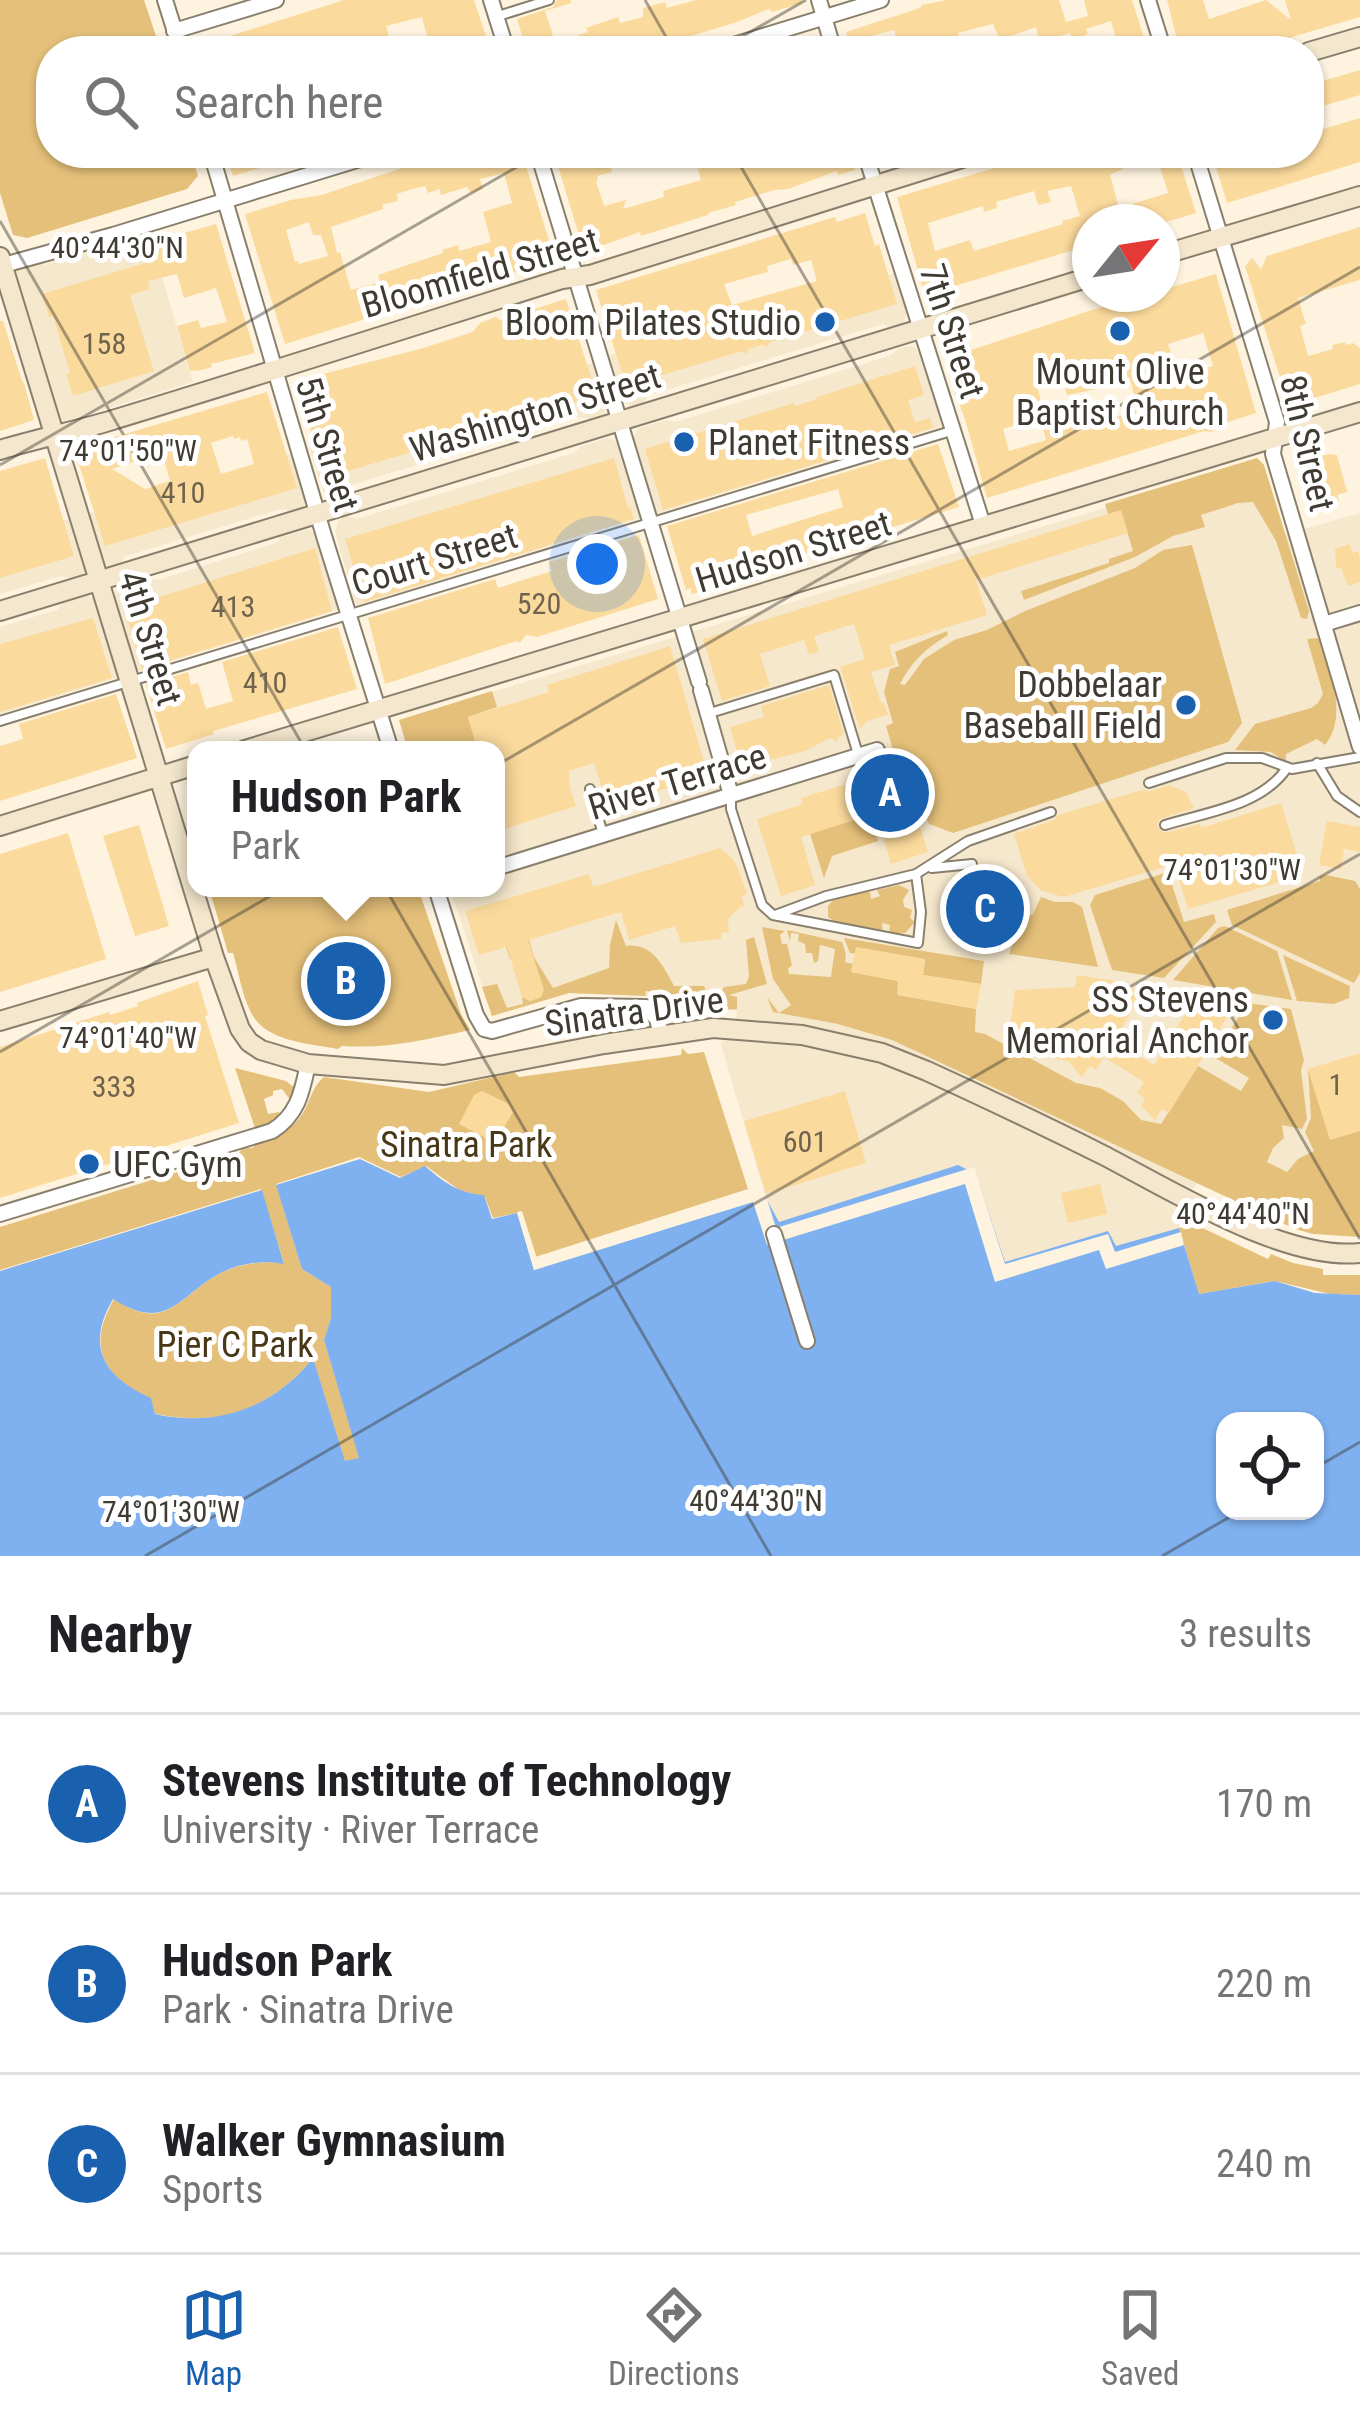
<!DOCTYPE html>
<html lang="en">
<head>
<meta charset="utf-8">
<style>
	:root { --surface:#fff; --page:#f6f6f6; --text:#202124; --muted:#757577; --line:#e0e0e0; --accent:#1960af }
	body { margin:0; font-family:"Roboto Condensed",sans-serif; background:var(--page); color:var(--text) }
	.controls { position:absolute; right:36px; bottom:36px; display:grid; overflow:hidden; border-radius:24px; box-shadow:0 3px 9px #0004 }
	.controls button { width:108px; height:108px; display:grid; place-items:center; padding:0; border:0; border-bottom:3px solid var(--line); background:var(--surface); color:var(--text); font:60px sans-serif }
	.compass { position:absolute; left:1072px; top:204px; width:108px; height:108px; border-radius:50%; background:var(--surface); box-shadow:0 3px 9px #0004; rotate:60deg }
	.you { position:absolute; left:597px; top:564px; width:42px; height:42px; margin:-30px; border:9px solid #fff; border-radius:50%; background:#1a73e8; box-shadow:0 0 0 18px #1a73e833 }
	.badge { display:grid; place-items:center; width:78px; height:78px; border-radius:50%; background:var(--accent); color:#fff; font-size:39px; font-weight:700 }
	.pin { position:absolute; translate:-50% -50%; border:6px solid #fff; box-shadow:0 3px 12px #0006 }
	.popup { position:absolute; left:187px; top:741px; width:318px; height:156px; box-sizing:border-box; display:grid; place-content:center; border-radius:24px; background:var(--surface); filter:drop-shadow(0 3px 9px #0005); font-size:39px; white-space:nowrap; color:var(--muted) }
	.popup b { font-size:45px; color:var(--text) }
	.popup::after { content:''; position:absolute; left:50%; top:100%; margin-left:-24px; border:24px solid transparent; border-top-color:var(--surface) }
	.list { margin:0; padding:0; list-style:none }
	h2 { display:flex; justify-content:space-between; align-items:center; height:156px; margin:0; padding:0 48px; font-size:51px }
	h2 small { font-size:39px; font-weight:400; color:var(--muted) }
	.list li { display:grid; grid-template-columns:78px 1fr auto; gap:36px; align-items:center; box-sizing:border-box; height:180px; padding:0 48px; border-top:3px solid var(--line) }
	.list b { display:block; font-size:45px; white-space:nowrap }
	.list p { margin:0; font-size:39px; white-space:nowrap; color:var(--muted) }
	.list em { font-size:39px; font-style:normal; color:var(--muted) }
	.icon { flex:none; width:66px; height:66px; fill:none; stroke:currentColor; stroke-width:2; stroke-linecap:round; stroke-linejoin:round }
	.map { position:relative; flex:none; width:1360px; height:1556px; overflow:hidden }
	.search { position:absolute; background:var(--surface); box-shadow:0 3px 9px #0004; left:36px; right:36px; top:36px; height:132px; display:flex; align-items:center; gap:30px; box-sizing:border-box; padding:0 42px; border-radius:48px; color:var(--muted); font-size:45px }
	.sheet { height:696px; background:var(--surface) }
	nav { display:flex; justify-content:space-around; align-items:center; box-sizing:border-box; height:168px; border-top:3px solid var(--line); background:var(--surface); font-size:33px; color:var(--muted) }
	nav a { display:grid; justify-items:center; gap:6px }
	nav .on { color:var(--accent) }
	.map>svg:first-child { display:block }
	.built { fill:#f6e8cd }
	.green { fill:#e5c07a }
	.water { fill:#7fb1f1; fill-rule:evenodd }
	.pier { fill:#fef3df }
	.building { fill:#fbda9d; fill-rule:evenodd }
	.lines { fill:none; stroke-linecap:round; stroke-linejoin:round }
	.lane-casing { stroke:#897f6d; stroke-width:12 }
	.street-casing { stroke:#897f6d; stroke-width:18 }
	.secondary-casing { stroke:#897f6d; stroke-width:22 }
	.lane { stroke:#fff; stroke-width:8 }
	.street { stroke:#fff; stroke-width:14 }
	.secondary { stroke:#f4e7cd; stroke-width:18 }
	.ticks { fill:none; stroke:#3f3b33; stroke-width:3; stroke-opacity:0.45 }
	.poi-dot { fill:#1960af; stroke:#fff; stroke-width:4.5 }
	.labels { text-anchor:middle; stroke-width:10; stroke-linejoin:round; paint-order:stroke }
	.number-label { font-size:30px; fill:#6e634e }
	.street-label { font-size:36px; fill:#3f3b33; stroke:#fff }
	.poi-label { font-size:36px; fill:#3f3b33; stroke:#fff; text-anchor:end }
	.park-label { font-size:36px; fill:#493816; stroke:#fff }
	.ticks-label { font-size:30px; text-anchor:middle; fill:#3f3b33; stroke:#fff; stroke-width:10; stroke-linejoin:round; paint-order:stroke }
</style>
</head>
<body>
<div class="map">
<svg width="1360" height="1556" viewBox="0 0 1360 1556">
	<rect width="100%" height="100%" fill="#fef3df"/>
	<path class="built" d="M149,233L193,382L59,423L10,272L14,269L40,262L44,265Z
		M894,273L907,315L901,325L891,327L883,324L650,395L643,403L632,407L622,401L607,356Z
		M909,346L914,347L920,355L942,426L655,514L633,438L639,428L666,420L675,422L889,356L900,348Z
		M592,363L607,408L605,413L595,419L576,417L351,485L344,494L336,497L327,496L323,491L309,448Z
		M608,438L615,441L619,447L640,518L356,606L335,532L339,520L347,516L357,519L574,453L582,446Z
		M293,453L306,499L303,508L291,511L281,509L126,556L120,564L108,567L101,561L86,514Z
		M1261,461L1284,535L1360,513V1233L1253,1209L1197,1183L1175,1211L1181,1232L1115,1252L1005,1265L975,1168L775,1229L721,1045L737,1016L736,1010L670,1013L660,1000L650,996L569,993L492,1016L450,888H496V750H408L399,720Z
		M72,518L86,565L84,573L72,579L61,576L0,594V539Z
		M309,529L318,536L341,609L136,672L113,598L117,588L146,578L158,580L276,543L281,537Z
		M88,596L94,598L97,603L120,677L0,714V627L57,610L63,603Z"/>
	<path class="green" d="M0,0H144L161,51H51V153H191L198,176L187,189L27,238L13,235L0,193Z
		M1257,458L1264,465L1309,611L1307,619L1301,618L1276,541L1253,502L1238,503L1201,515L1205,527L1173,536L1135,557L1024,600L1021,591L1109,563V559L1133,551L1121,511L1108,514L1105,504Z
		M1192,545L1242,723L1228,742L953,833L929,824L922,804L917,802L907,771L900,773L886,726L893,723L884,692L890,669L899,666L895,652L947,631L948,635C927,647 911,662 900,684L905,685L924,659L954,640L987,630L1025,611L1135,568L1163,550Z
		M1318,638C1331,666 1348,719 1325,745L1317,739L1286,754V762L1271,752L1235,750L1255,724L1311,708L1318,703L1323,694L1307,639Z
		M492,691L497,707L468,717L478,750H408L399,720Z
		M865,799L878,841L832,856L824,878L805,818L812,833L865,816Z
		M1168,872L1184,922L1214,914L1216,922L1164,978L1112,970L1090,905L1095,895Z
		M1326,875L1355,881L1360,889V973L1354,983L1232,925L1227,910L1320,881V876Z
		M899,885L909,890L903,900L904,907L912,910L910,918L915,922L905,933H889L890,925L882,923L883,932L835,922L828,917V906L834,899L870,891L871,899L880,896L877,890Z
		M209,888H418L461,1014L470,1030C424,1040 389,1049 342,1046L338,1049C312,1044 272,1042 255,1019C243,1002 239,973 233,953H228Z
		M1041,897L1055,902H1073L1082,907L1098,967L1009,954L1022,920L1033,914Z
		M616,920L626,946C652,942 664,967 674,986H704L709,996H719L724,987L746,984L749,976L746,940L754,937L767,984L729,995L737,997V1009L670,1013L655,992L645,991L646,996L569,993L492,1016L482,987L497,984L507,1008L523,1004L522,997L530,1001L541,997L531,953L510,959L506,947L529,940L534,957L553,988L609,968L610,945Z
		M1225,926L1277,951L1292,1000L1173,980L1218,928Z
		M762,927L785,931L780,935L782,944H787L792,965L788,969L789,974L831,977L835,949L820,945L818,961L814,963L812,953H806L805,944L798,941L799,934L791,933L790,941L787,930L842,942L846,954L845,962L853,964L851,972L898,981V995L976,1009L975,1032L985,1034L1076,1083L1100,1088L1123,1101L1141,1120L1161,1124L1198,1066L1241,1091L1249,1078L1214,1057L1247,1003L1291,1009L1304,1060L1301,1070L1307,1119L1302,1129L1282,1125L1284,1138L1273,1148L1267,1162L1287,1172L1298,1159L1314,1151L1305,1132L1311,1118L1308,1069L1330,1139L1360,1131V1237L1313,1234L1295,1229L892,1040L838,1024L773,1012L767,997L779,1013L791,1005L773,979Z
		M844,938L984,961L981,984L923,975L925,960L850,953Z
		M1283,955L1350,986L1349,998L1334,1004L1297,1001Z
		M682,1048L688,1054L704,1052L748,1189L532,1258L517,1213L493,1218L485,1197L459,1190L426,1166L401,1177L359,1157L276,1184L302,1269L331,1287V1318L324,1340L360,1458L345,1462L313,1359C267,1410 223,1427 155,1414L151,1399C103,1376 86,1348 114,1299C165,1334 179,1297 217,1275C238,1263 260,1261 284,1263L261,1189L0,1270V1227L239,1153L243,1147L252,1148C267,1137 284,1136 297,1121C310,1107 310,1088 324,1077L429,1092L514,1072L519,1077L681,1055Z
		M235,1068L286,1081L292,1086L297,1084L294,1105L282,1089L273,1091V1095L264,1099L268,1114L279,1112L281,1120L256,1131Z
		M1192,1223L1268,1259L1271,1254L1293,1263L1323,1269V1275H1360V1295L1330,1294L1275,1281L1199,1294L1179,1228Z"/>
	<path class="water" d="M360,1159L400,1178L425,1166C443,1182 460,1194 484,1195L492,1219L517,1213L534,1270L755,1201L768,1202L779,1222L958,1165L976,1174L1005,1262L1108,1231L1116,1246L1179,1228L1199,1294L1275,1281L1315,1293L1360,1295V1556H0V1271L262,1190L284,1264C261,1260 238,1263 217,1275C178,1297 167,1333 113,1299C85,1347 104,1377 151,1398L155,1414C217,1428 273,1408 313,1358L345,1461L359,1458L324,1340L331,1318V1287L302,1269L276,1185ZM1225,1421H1315V1511H1225Z"/>
	<path class="pier" d="M974,1167L1005,1264L1108,1234L1115,1252L1181,1232L1184,1245L1106,1269L1099,1250L995,1282L965,1184L767,1245L753,1202L534,1270L517,1212L522,1211L538,1262L754,1195L766,1196L776,1228Z"/>
	<path class="building" d="M344,0H474L491,51H467L463,39L430,48L422,17L386,26L393,51H337L333,40L308,48L309,51H192V48Z
		M557,0H571V3L545,11L558,51H527L517,19L553,7Z
		M696,0H802V3L772,12L769,9L737,22L642,51H582L578,35L588,32L586,28L618,17L620,23L643,17V8L665,2L667,8Z
		M947,0H1059L1066,22L1088,16L1084,0H1132L1148,51H1131L1130,47L1119,50L1111,21L1086,29L1088,34L1073,39L1070,33L1040,42L1036,27L1000,40L993,24L958,33L959,39L941,44L940,41L900,50L894,30L867,37L871,51H852L846,32L920,8L922,5Z
		M1167,0H1203L1209,19L1266,0L1291,20L1285,0H1360V17L1244,51H1180Z
		M1360,70V95L1316,108L1323,129L1360,118V162L1227,203L1212,153H1309V85Z
		M226,153H299V156L233,176Z
		M446,153H522L555,260L285,344L245,214L291,200L322,195ZM504,173L512,203L483,212L491,242L459,251L458,245L442,250L443,253L378,275L380,282L351,290L340,252L337,253L331,227L383,209L382,205L398,201L397,194L409,190L425,186L428,193L440,189L441,195L467,187L471,193L483,189L480,179ZM309,222L313,235H321L328,256L299,264L298,261L295,262L286,230Z
		M554,153H608L612,172L597,176L598,180L596,181L604,206L626,200L623,209L664,197L663,191L701,180L698,169L722,162L719,153H756L760,166L789,157L788,153H850L855,170L838,175L837,171L788,189L774,190L735,202L736,205L708,213V215L641,236L640,232L584,252Z
		M1045,153H1151L1152,157L1122,165L1123,169L1110,175L1119,208L1168,193L1156,153H1177L1196,213L1166,222H1090V245L925,295L897,197ZM1071,186L1080,216L1062,221L1063,224L974,251L970,240L935,251L928,223L983,206L984,212L997,208L996,202L1034,191L1038,205L1051,202L1047,191Z
		M865,213L875,246L879,244L897,304L770,342L768,347L762,345L749,349L747,354L742,351L626,386L596,290L835,217L837,222ZM791,259L793,265L811,260L817,281L732,305L724,284L768,272L767,266Z
		M216,224L255,353L211,364L212,367L202,370L190,371L177,326L198,320L201,328L227,322L216,288L184,298L177,274L148,281L150,289L130,295L154,371L73,396L66,374L70,373L53,316L49,317L42,294L158,259L153,242Z
		M1360,227V280L1298,298L1306,324L1300,326L1308,356L1333,349L1332,345L1345,342L1346,345L1353,343L1360,348V384L1289,406L1245,266L1252,258L1261,269L1267,256Z
		M1216,274L1256,413L1219,425L1212,432L1204,431L987,498L965,419L955,393L965,390L958,363L965,352L1092,310L1152,294H1162V290ZM1203,333L1213,366L1161,380L1154,358L1171,352L1168,344ZM1063,378L1067,395L1131,382L1135,399L1125,402L1128,413L1101,422L1097,409L1042,424L1046,440L1009,451L1003,429L1044,416L1037,384Z
		M566,299L597,396L325,478L296,381L420,349L473,332L480,323L493,318L496,317L504,322L520,317L519,314Z
		M0,321H3L22,381L24,383L34,420L0,431Z
		M915,366L924,395L908,400L915,422L930,418L933,428L857,451L855,443L833,450L835,458L663,510L645,449L794,403L795,406L817,399V397Z
		M267,392L297,488L105,546L74,449ZM233,436L234,439L240,437L241,441L247,439L254,464L221,474L211,443ZM162,452L170,481L145,489L112,469Z
		M938,444L959,507L737,574L739,580L692,594L690,588L686,590L667,526ZM838,489L843,507L752,536L746,515Z
		M1330,454L1337,455L1347,492L1337,495L1339,500L1319,505L1304,459Z
		M45,458L74,556L0,578V471Z
		M614,458L628,508L630,507L634,519L364,602L345,539Z
		M1121,510L1128,533L976,580L987,615L889,645L895,665L871,672L881,703H884L888,715L867,721L860,729L840,667L865,659L854,624L814,636L819,652L809,655L804,640L760,654L770,686L722,701L703,639Z
		M639,535L658,599L537,637L526,635L520,643L516,641L385,684L368,618L495,579L498,588L552,571L549,562Z
		M1349,544L1353,553L1358,551L1360,559V582L1348,586L1341,568L1336,567L1335,549Z
		M315,548L332,611L142,669L124,608Z
		M93,618L112,678L0,712V644Z
		M338,627L357,689L213,731L214,734L166,749L146,685L188,672L191,685L198,683L206,709L233,701L222,662Z
		M670,646L708,775L608,807L594,763L569,771L570,788L576,806L504,829L496,804V750H478L468,717L549,692L547,685Z
		M829,685L844,735L839,736L837,742L830,738L805,751L741,767L730,727L764,717L761,706Z
		M116,694L137,758L0,801V746L23,739L19,724Z
		M903,774L928,852L891,864L876,813L801,837L815,885L781,896L757,819L803,804L801,798L856,781L858,788Z
		M1170,785L1186,792L1194,808L1160,819L1157,826L1164,833L1200,824L1201,828L1281,803L1303,875L1188,909L1174,864L1064,897L1042,891L1027,876L1014,834L1054,820L1058,815L1142,790L1150,791Z
		M1327,821L1360,827V852L1344,849L1341,869L1319,865Z
		M139,825L169,926L135,936L103,836Z
		M68,833L106,959L0,992V854Z
		M720,848L732,858L738,868L747,894L741,896L745,906L740,907L728,919L729,932L721,933V939L681,943L675,926L629,940L621,912L528,940L544,990L541,997L530,1001L522,997L507,947L479,955L465,911L589,874L593,887Z
		M978,869H992L1001,874L1010,881L1015,897V915L1010,935L1003,943L990,947L976,946L964,933H955L953,888L960,887L967,875Z
		M856,947L925,959L923,975L981,984L976,1009L897,995L898,981L851,972Z
		M1077,975L1127,983L1126,987L1136,989L1132,994L1139,999L1114,1041L1154,1065L1191,1004L1199,1009L1201,1005L1223,1009L1220,1013L1227,1017L1169,1113L1162,1109L1155,1120L1141,1106L1145,1098L1137,1093L1144,1082L1104,1057L1096,1070L1090,1066L1082,1077L1068,1061L1036,1055L1008,1042L1015,990L1075,987Z
		M198,981L208,1015L205,1016L239,1123L0,1198V1047L109,1012L110,1015L138,1006L137,1003Z
		M1360,1053V1131L1330,1140L1308,1069Z
		M482,1091L509,1104L513,1112L495,1143L459,1124L474,1095Z
		M845,1091L866,1163L766,1194L744,1121Z
		M1100,1184L1107,1214L1068,1223L1061,1193Z"/>
	<g class="lines">
		<defs>
			<path id="lane" d="M498,16L549,0
				M710,713L834,675L858,754
				M0,721L951,431
				M1317,763L1337,796L1360,812
				M1149,783L1226,758H1262L1292,769L1360,757
				M590,789L603,834
				M731,797V809L762,905L773,915L918,943L921,912L916,874
				M1165,825C1207,812 1261,806 1287,768
				M932,868L972,864
				M775,915L826,896L916,874L968,841L1051,812"/>
			<path id="street" d="M165,0L181,51
				M491,0L507,51
				M819,0L834,51
				M1148,0L1164,51
				M174,31L276,0
				M714,51L881,0
				M211,153L324,536L391,750
				M538,153L699,682
				M865,153L984,528
				M1195,153L1277,422L1273,454L1360,747
				M0,266L113,235L380,153
				M1324,624L1360,613
				M701,690L731,795
				M496,868L877,750
				M436,888L476,1015L484,1029L492,1031L581,1006L646,1007L657,1019L661,1035
				M0,1214L272,1131C298,1115 302,1092 308,1064
				M774,1234L807,1341"/>
			<path id="secondary" d="M1309,52L1360,37
				M1162,255L1360,196
				M0,257L214,957L240,1029L249,1042L261,1050L308,1064L444,1075L604,1044L713,1028L802,1035L882,1053L927,1071C986,1098 1045,1126 1103,1155C1171,1190 1284,1261 1360,1253
				M0,450C35,439 71,432 106,422C258,376 410,327 562,279L590,275L978,153
				M0,611L1090,277
				M245,750L1360,412
				M0,826L196,765
				M0,1021L214,957"/>
		</defs>
		<use href="#lane" class="lane-casing"/>
		<use href="#street" class="street-casing"/>
		<use href="#secondary" class="secondary-casing"/>
		<use href="#lane" class="lane"/>
		<use href="#street" class="street"/>
		<use href="#secondary" class="secondary"/>
	</g>
	<path class="ticks" d="M645,0L674,51M717,51L806,0M733,153L1360,1239M0,221L771,1556M0,465L541,153M0,1052L1360,267M1315,1468L1360,1442M145,1556L1360,854M1162,1556L1240,1511"/>
	<g class="poi-dot">
		<circle cx="825" cy="322" r="12"/>
		<circle cx="1120" cy="331" r="12"/>
		<circle cx="684" cy="442" r="12"/>
		<circle cx="1186" cy="705" r="12"/>
		<circle cx="1273" cy="1020" r="12"/>
		<circle cx="89" cy="1164" r="12"/>
	</g>
	<g class="labels">
		<g class="number-label">
			<text x="104" y="354">158</text>
			<text x="183" y="503">410</text>
			<text x="539" y="614">520</text>
			<text x="233" y="617">413</text>
			<text x="265" y="693">410</text>
			<text x="1336" y="1095">1</text>
			<text x="114" y="1097">333</text>
			<text x="805" y="1152">601</text>
		</g>
		<g class="street-label">
			<text transform="translate(480 272) rotate(-16)" y="13">Bloomfield Street</text>
			<text transform="translate(953 331) rotate(72)" y="13">7th Street</text>
			<text transform="translate(535 412) rotate(-17)" y="13">Washington Street</text>
			<text transform="translate(1308 443) rotate(77)" y="13">8th Street</text>
			<text transform="translate(328 444) rotate(73)" y="13">5th Street</text>
			<text transform="translate(793 551) rotate(-17)" y="13">Hudson Street</text>
			<text transform="translate(434 559) rotate(-17)" y="13">Court Street</text>
			<text transform="translate(151 638) rotate(73)" y="13">4th Street</text>
			<text transform="translate(677 781) rotate(-17)" y="13">River Terrace</text>
			<text transform="translate(634 1011) rotate(-8)" y="13">Sinatra Drive</text>
		</g>
		<g class="poi-label">
			<text x="801" y="335">Bloom Pilates Studio</text>
			<text x="1120" y="384" text-anchor="middle">Mount Olive<tspan x="1120" dy="41">Baptist Church</tspan></text>
			<text x="708" y="455" text-anchor="start">Planet Fitness</text>
			<text x="1162" y="697">Dobbelaar<tspan x="1162" dy="41">Baseball Field</tspan></text>
			<text x="1249" y="1012">SS Stevens<tspan x="1249" dy="41">Memorial Anchor</tspan></text>
			<text x="113" y="1177" text-anchor="start">UFC Gym</text>
		</g>
		<g class="park-label">
			<text x="466" y="1157">Sinatra Park</text>
			<text x="235" y="1357">Pier C Park</text>
		</g>
	</g>
	<g class="ticks-label">
		<text x="117" y="258">40°44'30"N</text>
		<text x="128" y="461">74°01'50"W</text>
		<text x="1232" y="880">74°01'30"W</text>
		<text x="128" y="1048">74°01'40"W</text>
		<text x="1243" y="1224">40°44'40"N</text>
		<text x="756" y="1511">40°44'30"N</text>
		<text x="171" y="1522">74°01'30"W</text>
	</g>
</svg>
<div class="controls">
<button><svg class="icon" aria-label="locate" viewBox="0 0 24 24"><circle cx="12" cy="12" r="6"/><path d="M12 2v4M12 18v4M2 12h4M18 12h4"/></svg></button>
</div>
<svg class="compass" viewBox="-18 -18 36 36"><path d="M0-13l5 13h-10z" fill="#e53935"/><path d="M0 13l5-13h-10z" fill="#757577"/></svg>
<div class="you"></div>
<div class="pin badge" style="left:890px;top:793px">A</div>
<div class="pin badge" style="left:346px;top:981px">B</div>
<div class="popup"><b>Hudson Park</b>Park</div>
<div class="pin badge" style="left:985px;top:909px">C</div>
<div class="search"><svg class="icon" aria-label="search" viewBox="0 0 24 24"><circle cx="10" cy="10" r="6"/><path d="M15 15l6 6"/></svg>Search here</div>
</div>
<section class="sheet">
<h2>Nearby<small>3 results</small></h2>
<ul class="list">
<li><span class="badge">A</span><div><b>Stevens Institute of Technology</b><p>University · River Terrace</p></div><em>170 m</em></li>
<li><span class="badge">B</span><div><b>Hudson Park</b><p>Park · Sinatra Drive</p></div><em>220 m</em></li>
<li><span class="badge">C</span><div><b>Walker Gymnasium</b><p>Sports</p></div><em>240 m</em></li>
</ul>
</section>
<nav>
<a class="on"><svg class="icon" aria-label="map" viewBox="0 0 24 24"><path d="M3 6l6-2 6 2 6-2v14l-6 2-6-2-6 2zM9 4v14M15 6v14"/></svg>Map</a>
<a><svg class="icon" aria-label="directions" viewBox="0 0 24 24"><path d="M12 3l9 9-9 9-9-9zM9 14v-3h6M13 9l2 2-2 2"/></svg>Directions</a>
<a><svg class="icon" aria-label="saved" viewBox="0 0 24 24"><path d="M7 4h10v16l-5-4-5 4z"/></svg>Saved</a>
</nav>
</body>
</html>
